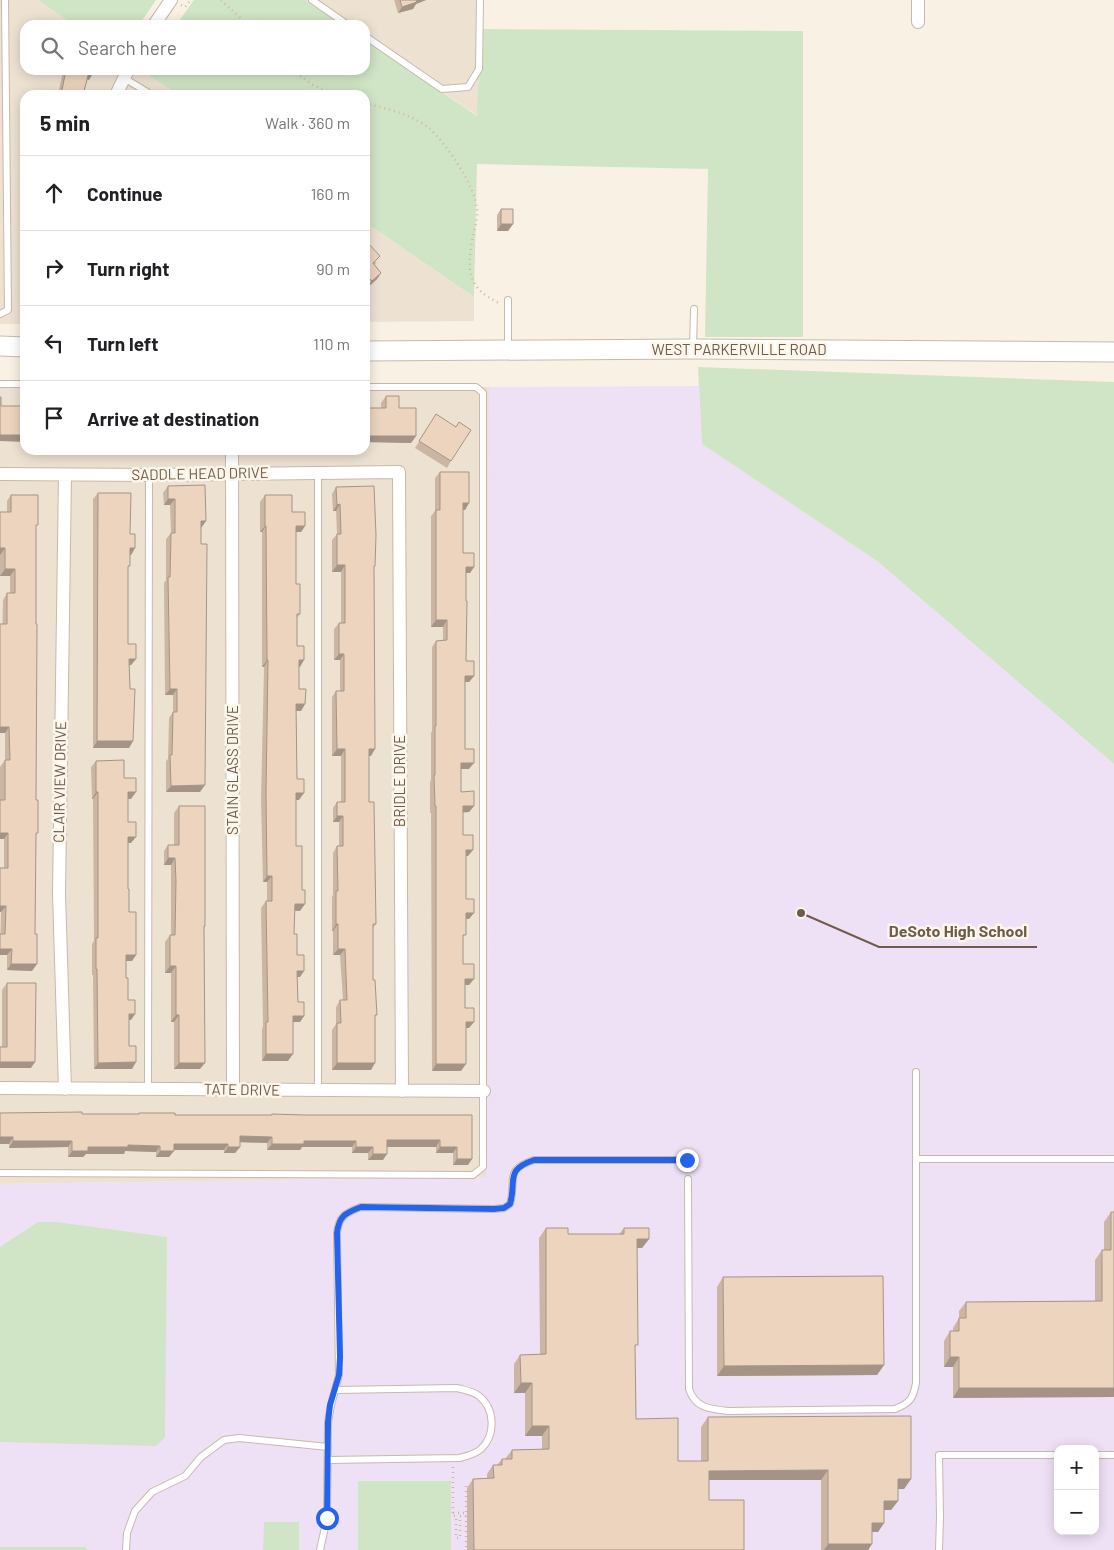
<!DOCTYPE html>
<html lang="en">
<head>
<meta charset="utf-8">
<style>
	:root { --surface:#fff; --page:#f2f2f2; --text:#202124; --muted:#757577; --line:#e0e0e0 }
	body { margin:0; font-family:Barlow,sans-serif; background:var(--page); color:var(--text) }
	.controls { position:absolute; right:15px; bottom:15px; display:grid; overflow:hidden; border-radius:10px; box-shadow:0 2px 12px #0003 }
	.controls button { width:45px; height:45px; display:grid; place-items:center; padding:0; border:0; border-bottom:1px solid var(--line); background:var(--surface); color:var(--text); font:25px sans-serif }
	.stop { position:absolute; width:15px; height:15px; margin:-11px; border:4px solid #2563eb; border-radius:50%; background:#fff }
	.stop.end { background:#2563eb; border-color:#fff; box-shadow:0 1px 5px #0008 }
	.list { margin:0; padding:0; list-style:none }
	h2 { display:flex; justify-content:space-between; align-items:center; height:65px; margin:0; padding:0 20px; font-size:21px }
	h2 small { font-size:16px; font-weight:400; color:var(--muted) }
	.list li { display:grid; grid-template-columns:32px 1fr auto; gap:15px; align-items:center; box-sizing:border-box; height:75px; padding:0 20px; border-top:1px solid var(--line) }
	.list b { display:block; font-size:19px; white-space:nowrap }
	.list em { font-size:16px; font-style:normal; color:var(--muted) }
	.icon { flex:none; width:28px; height:28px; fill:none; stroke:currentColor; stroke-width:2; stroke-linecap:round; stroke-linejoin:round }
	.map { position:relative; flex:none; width:1114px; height:1550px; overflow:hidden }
	.search { position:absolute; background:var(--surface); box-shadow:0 2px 12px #0003; left:20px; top:20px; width:350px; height:55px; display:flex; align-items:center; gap:12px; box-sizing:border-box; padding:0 18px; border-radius:15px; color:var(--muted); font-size:19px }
	.panel { position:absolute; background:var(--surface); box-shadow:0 2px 12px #0003; left:20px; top:90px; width:350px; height:365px; border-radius:15px }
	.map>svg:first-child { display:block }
	.residential { fill:#ede2d2 }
	.education { fill:#efe1f5; fill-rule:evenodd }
	.green { fill:#d0e5c5 }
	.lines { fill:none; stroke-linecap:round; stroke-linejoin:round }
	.service-casing { stroke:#c7b9aa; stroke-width:8 }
	.minor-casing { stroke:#c7b9aa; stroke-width:14 }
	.secondary-casing { stroke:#c9b9a8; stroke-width:21 }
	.path { stroke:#d0b7a3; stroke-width:2.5; stroke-dasharray:1 4; stroke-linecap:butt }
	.service { stroke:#fff; stroke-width:6 }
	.minor { stroke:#fff; stroke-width:12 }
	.secondary { stroke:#fff; stroke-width:19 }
	.wall { fill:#cbb6a4 }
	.shaded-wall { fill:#a59486 }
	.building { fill:#ecd4bf; stroke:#a59486 }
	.route { stroke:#2563eb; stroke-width:6 }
	.labels { text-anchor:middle; stroke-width:5; stroke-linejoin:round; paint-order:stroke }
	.street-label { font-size:15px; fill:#6f5b4d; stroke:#fdf6ea }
	.leader { fill:none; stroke:#6f5b4d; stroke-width:2 }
	.callout-dot { fill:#6f5b4d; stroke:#fdf6ea; stroke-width:2 }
	.callout-label { font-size:16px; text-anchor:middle; font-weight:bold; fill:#6f5b4d; stroke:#fdf6ea; stroke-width:5; stroke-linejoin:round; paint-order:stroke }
</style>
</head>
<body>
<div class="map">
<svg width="1114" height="1550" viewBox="0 0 1114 1550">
	<rect width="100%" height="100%" fill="#f9f2e4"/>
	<path class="residential" d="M0,0H38L74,25H25V70H141L178,95H25V324H0Z
		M305,0H480L478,116L365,40V25H342Z
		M365,222L474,297V321L365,322Z
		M0,386H25V450H365V387H489L488,1061L486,1177L0,1184Z"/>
	<path class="education" d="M699,386L702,444L877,561L1114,764V1550H0V1184L486,1177L488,1061L489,387ZM1058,1449H1095V1531H1058Z"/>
	<path class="green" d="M38,0H156L139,25H74Z
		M194,0H305L342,25H176Z
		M480,29L803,31V337H705L708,169L477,164L474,297L365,222V95H178L144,72L145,70H365V40L477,116Z
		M698,367L1114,382V764L877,561L702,444Z
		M38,1222H57L167,1237L165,1437L156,1446L0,1442V1247Z
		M358,1481H451V1550H358Z
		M264,1522H299V1550H263Z
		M0,1547H85L88,1550H0Z"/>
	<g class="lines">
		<defs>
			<path id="service" d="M312,0L348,25
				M365,36L442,89L468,87L479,69L480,0
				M124,78L152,95
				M508,300V348
				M0,314L8,310L5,0
				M693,348L694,309
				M0,384H25
				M318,473V1091
				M148,1090L149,475
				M917,1159H1114
				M0,1173L473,1175L483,1167V393L476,387H365
				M688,1179L689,1389C695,1408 710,1409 728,1411L895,1409C910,1403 913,1399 916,1383V1072
				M1095,1455H1114
				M328,1460L459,1458C467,1456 474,1455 481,1449C496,1435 495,1409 479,1396C473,1391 465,1390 457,1388L335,1390
				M126,1550L127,1533L135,1511L152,1492L185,1476L201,1457L224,1440L239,1438L328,1447
				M320,1550L327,1518L328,1422L331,1405L339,1375L337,1233C339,1216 345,1213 361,1207L494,1209L504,1208L510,1204C517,1181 503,1170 534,1160H687
				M939,1550L940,1517L939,1455H1058"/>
			<path id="minor" d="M918,22V0
				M154,25L171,0
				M116,95L128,70
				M232,450L233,1090
				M0,474L149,475L399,472L402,1091
				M65,475L59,893L65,1089
				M0,1088C161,1089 322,1091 484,1091"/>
			<path id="secondary" d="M0,346L25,347
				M365,351L693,349L1114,352"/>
		</defs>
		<use href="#service" class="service-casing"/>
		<use href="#minor" class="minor-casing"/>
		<use href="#secondary" class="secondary-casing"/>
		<path class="path" d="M221,0L248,25
			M181,5L185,7L191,0
			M292,70L313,85L337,95
			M365,103C382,108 400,111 416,120C420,122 425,125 429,128C446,143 476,187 477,210C478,219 475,227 473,236C467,268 466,288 499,303
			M453,1467V1516H456V1538H460V1516H466
			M466,1486V1550
			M453,1513H466"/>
		<use href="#service" class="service"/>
		<use href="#minor" class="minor"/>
		<use href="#secondary" class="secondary"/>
	</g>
	<path class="wall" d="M394,0H426L416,4L413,9L398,13Z
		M59,70H94L93,73L89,80L87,79L83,95H58L63,71Z
		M501,209L513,224L508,231H497V215Z
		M365,242L376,263L374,265L381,273L377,279L367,288L365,285Z
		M386,396L399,408L416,436L411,443L365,442V408H381V403Z
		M432,421L451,461L447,468L415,448Z
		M440,472L469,503L465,510H463V553L474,567L470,573H466V661L474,676L469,682H465V749L469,769H461V792L474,806L469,812H463V835L468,856H466V899L469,919H466L463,939V964L469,985H465V1008L469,1028H466L461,1071H432L431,813H430V782L431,780V733L432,731V647L436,641L443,640V627H431V516L435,511V478Z
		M168,486L206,521L201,528L200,792H166V761L168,759L169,718L173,712V695H165L164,583L166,580V539L171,533L170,505H164L163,493Z
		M336,487L375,566L374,567L371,756H369V802L376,924L373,928V980L375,1017L371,1070H332V1030L336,1024V1007L340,1000H343L340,955H333V931H332V897L333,895V853L337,846H339V822H333V808L337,802H341V756H332V697L336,691H340V660H334V629L339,623H341V572H332V540L337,534L336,511H333L332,494Z
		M98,493L130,534L135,548L131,555H130L128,569V644L136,659L131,665H129L130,689L133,741L129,748H93V499Z
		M11,495L36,528V836L32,971L7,970V955H0L1,912L4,868V839H0V767L5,760V733H0L3,600L7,593H10V576H0V512H7V501Z
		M265,495L292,512L305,526L301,532H296V584L300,614L297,618V646L300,667H299V689L305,704L301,711H296L297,779L299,800H296V846L300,911H294V934L300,977H297L298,1002L304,1016L300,1022H293L288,1061H262V1029L263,1026L261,908L266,901H267V882H263L261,800L264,667H262V532H260V502Z
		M96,761L124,778L131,799H128V822L131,843H128V889L129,912L136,955L132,961H126V978L128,1000L135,1014L131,1020H129V1046L132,1069H94L93,975H92V944L94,941L93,799H92L91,767Z
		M179,806L205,926L204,928L200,1069H174V1022H171V973H165V942L170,935H171V865H164V851L168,845H174V813Z
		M7,983L31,1068H0L2,1047V990Z
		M0,1113L82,1114H138L139,1113L175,1115H271L272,1114L304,1115H472L468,1165H453V1153H436V1147H387L383,1160H368V1153H352V1147H302L300,1150H267V1143L240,1142V1147L235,1153H224V1150H174L169,1157H156V1152L125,1151L124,1154H86L83,1157H68V1147L9,1148V1144H0Z
		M1111,1212H1114V1397L953,1398V1367H944V1341L950,1331H953V1328L959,1318V1311L966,1302L1095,1301V1260L1102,1250H1104V1222Z
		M546,1228L568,1234H619L624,1228L649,1239L642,1248H637L635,1349L636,1419L678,1461H701V1427L708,1417L911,1479L904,1489H898V1501L891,1510H884V1523L878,1532H872V1544L868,1550H821V1480H709V1500L744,1550H467V1488L473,1479H487V1474L493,1465H497L502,1459H505L512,1450L542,1449V1436H525V1393H514V1364L520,1355L540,1354L539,1238Z
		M723,1277L884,1365L877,1375L717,1376V1287Z"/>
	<path class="shaded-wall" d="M415,0H426L416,4L413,9L398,13L402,7Z
		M89,72L93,73L89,80L84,78Z
		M501,224H513L508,231H497Z
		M381,273L377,279L367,288L372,281Z
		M0,435H25V442L0,441Z
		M365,436H416L411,443L365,442Z
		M168,499H175L170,505H164Z
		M463,503H469L465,510H458Z
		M340,504L336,511H333L337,505Z
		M201,521H206L201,528Z
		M265,526H266L262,532H260Z
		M296,526H305L301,532H291Z
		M0,548H5L0,555Z
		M130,548H135L131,555H125Z
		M337,565H345L341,572H332Z
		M466,567H474L470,573H461Z
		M5,569H15L10,576H0Z
		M436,620H447L443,627H431Z
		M339,654H344L340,660H334Z
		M129,659H136L131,665H125Z
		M267,660H268L264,667H262Z
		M299,660H304L300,667H295Z
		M465,676H474L469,682H460Z
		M170,689H177L173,695H165Z
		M296,704H305L301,711H291Z
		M0,727H9L5,733H0Z
		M97,741H133L129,748H93Z
		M337,749H345L341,756H332Z
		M369,749H375L371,756H364Z
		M461,763H474L469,769H457Z
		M205,785L200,792H166L171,786Z
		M96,792H98L93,799H92Z
		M128,792H136L131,799H124Z
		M296,793H304L299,800H292Z
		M463,806H474L469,812L458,813Z
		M337,816H343L339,822H333Z
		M0,833H8L4,839H0Z
		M128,837H136L131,843H123Z
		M466,850H473L468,856H461Z
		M168,858H175L171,865H164Z
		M267,876H272L267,882H263Z
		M295,904H305L300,911L290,910Z
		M0,906H6L1,912H0Z
		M466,913H474L469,919H462Z
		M336,924H338L333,931H332Z
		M0,949H12L7,955H0Z
		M338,949H345L340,955H333Z
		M126,955H136L132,961H122Z
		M11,964H37L32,971L7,970Z
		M170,966H176L171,973H165Z
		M297,971H304L300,977H293Z
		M465,979H474L469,985H461Z
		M129,1014H135L131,1020H124Z
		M176,1015H179L174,1022H171Z
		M293,1016H304L300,1022H288Z
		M466,1022H474L469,1028H461Z
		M266,1054H293L288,1061H262Z
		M0,1062H35L31,1068H0Z
		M136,1062L132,1069H94L98,1063Z
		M179,1063H205L200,1069H174Z
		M337,1063H375L371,1070H332Z
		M436,1064H466L461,1071H432Z
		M240,1136L272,1137L267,1143L235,1142Z
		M0,1137H13L9,1144H0Z
		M387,1140H440L436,1147H383Z
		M13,1141H72L68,1147L9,1148Z
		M304,1141H356L352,1147H302L300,1150H267L272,1144Z
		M174,1144H228L224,1150H170Z
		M128,1145L160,1146L156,1152L125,1151L124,1154H86L83,1157H68L72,1151L88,1147Z
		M228,1147H240L235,1153H224Z
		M356,1147H373L368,1153H352Z
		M440,1147H457L453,1153H436Z
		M160,1151H174L169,1157H156Z
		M373,1154H387L383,1160H368Z
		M457,1159H472L468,1165H453Z
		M637,1239H649L642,1248H631Z
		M950,1357H959L953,1367H944Z
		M884,1365L877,1375L717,1376L724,1366Z
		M521,1383H532L525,1393H514Z
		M959,1388H1114V1397L953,1398Z
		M532,1426H549L542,1436H525Z
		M828,1470L821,1480H702L709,1471Z
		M898,1479H911L904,1489H891Z
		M884,1501H898L891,1510H878Z
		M872,1523H884L878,1532H865Z
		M828,1544H872L868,1550H824Z"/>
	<path class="building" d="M400,0H416L417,2L402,7Z
		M66,70H94L93,73L89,72L83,95H61Z
		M501,209H513V224H501Z
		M366,241L380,256L373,263L381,273L372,281L365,274V242Z
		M386,396H399V408H416V436H365V408H386Z
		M0,397H1V406H25V435H0Z
		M436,414L456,427L459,422L471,430L451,461L419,441Z
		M440,472H469V503H463V553H474V567H466V601H467L466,661H474V676H465V749H474V763H461V792L474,791V806H463V835H473V850H466V899H474V913H466V935H463V964H474V979H465V1008H474V1022H466V1064H436V806H435L434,775H435V726H436V641L447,640V620H436V510H440Z
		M205,485L206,521H201V544H207L205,785L171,786L170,755H172L173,712H177V689H170L168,577H170L171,533H175V499H168V486Z
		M374,486L376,535L375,566H374L375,749H369V802H374L376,924H373V980H375L377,1015H375V1063H337V1023H341L340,1000H347L345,949H338V924H336V891H338L337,846H343V816H337V802H345V749H337L336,691H344V654H339V623H345V565H337V534H341L340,504L337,505L336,487Z
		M98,493H131L130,534H135V548H130V566H128V644H136V659H129L130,689H135L133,741H97Z
		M11,495H38V525H36V624H37L36,800H38V833H36L35,934H37V964H11L12,949H0V934H5L6,906H0V868H8V833H0V800H5V760H10L9,727H0V624H7V593H15V569H5V548H0V512H11Z
		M265,495H292V512H305V526H296V584H300V614H297V646H304V660H299V689H306L305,704H296L297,779H304V793H296V846H302V890H305V904H295L294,934H297V955H304V971H297L298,1002H304V1016H293V1054H266V1022H268L266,901H272V876H267L266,793L268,660H267L266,526H265Z
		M124,760V778H136V792H128V822H136V837H128V889H129V912H136V955H126V978H128V1000H135V1014H129V1046H136V1062L98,1063L97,969H96V938H98V792H96V761Z
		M179,806H205V926H204L205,1063H179V1015H176V966H170V935H175L176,881L175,858H168V845H179Z
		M7,983H36L35,1062H0V1047H7Z
		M82,1112V1114H139V1113H175V1115H272V1114L304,1115H472V1159H457V1147H440V1140H387V1154H373V1147H356V1141H304V1144H272V1137L240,1136V1147H228V1144H174V1151H160V1146L128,1145V1147H88V1151H72V1141H13V1137H0V1113Z
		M1111,1212H1114V1388H959V1357H950V1331H959V1318H966V1302L1102,1301V1250H1111Z
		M546,1228H568V1234H624V1228H649V1239H637L638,1345H635L636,1419L678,1418V1461H708V1417L911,1416V1479H898V1501H884V1523H872V1544H828V1470L709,1471V1500H744V1550H474L473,1479L494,1478L493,1465H502V1459H512V1450L549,1449V1426H532V1383H521L520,1355L546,1354Z
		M883,1276L884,1365L724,1366L723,1277Z"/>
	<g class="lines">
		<path class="route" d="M327,1518L328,1422L330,1405L339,1375L340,1357L337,1233C339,1216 345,1213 361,1207L494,1209L504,1208L510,1204C517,1181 504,1170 534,1160H687"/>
	</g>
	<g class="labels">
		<g class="street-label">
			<text x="739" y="355">WEST PARKERVILLE ROAD</text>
			<text transform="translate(200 474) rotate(-1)" y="5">SADDLE HEAD DRIVE</text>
			<text transform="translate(233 770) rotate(-90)" y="5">STAIN GLASS DRIVE</text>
			<text transform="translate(400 781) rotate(-90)" y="5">BRIDLE DRIVE</text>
			<text transform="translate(60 782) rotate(-89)" y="5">CLAIR VIEW DRIVE</text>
			<text transform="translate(242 1090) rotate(1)" y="5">TATE DRIVE</text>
		</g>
	</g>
	<path class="leader" d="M801 913L879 947H1037"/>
	<circle class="callout-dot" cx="801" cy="913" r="5"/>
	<g class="callout-label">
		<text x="958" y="937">DeSoto High School</text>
	</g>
</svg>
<div class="controls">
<button>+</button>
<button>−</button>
</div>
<div class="stop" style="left:327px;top:1518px"></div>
<div class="stop end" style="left:687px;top:1160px"></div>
<div class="search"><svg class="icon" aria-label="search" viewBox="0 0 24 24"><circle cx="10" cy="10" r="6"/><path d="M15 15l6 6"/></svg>Search here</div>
<section class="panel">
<h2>5 min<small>Walk · 360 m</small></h2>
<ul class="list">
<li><svg class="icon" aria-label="ahead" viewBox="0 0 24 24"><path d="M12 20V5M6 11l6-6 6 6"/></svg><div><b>Continue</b></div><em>160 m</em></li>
<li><svg class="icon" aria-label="right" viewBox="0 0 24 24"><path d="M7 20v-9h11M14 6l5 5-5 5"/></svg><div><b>Turn right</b></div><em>90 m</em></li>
<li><svg class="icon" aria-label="left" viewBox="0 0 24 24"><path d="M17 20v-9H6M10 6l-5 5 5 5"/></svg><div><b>Turn left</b></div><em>110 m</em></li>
<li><svg class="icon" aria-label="arrive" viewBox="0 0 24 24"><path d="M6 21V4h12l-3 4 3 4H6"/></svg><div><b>Arrive at destination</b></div></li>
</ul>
</section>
</div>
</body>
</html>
